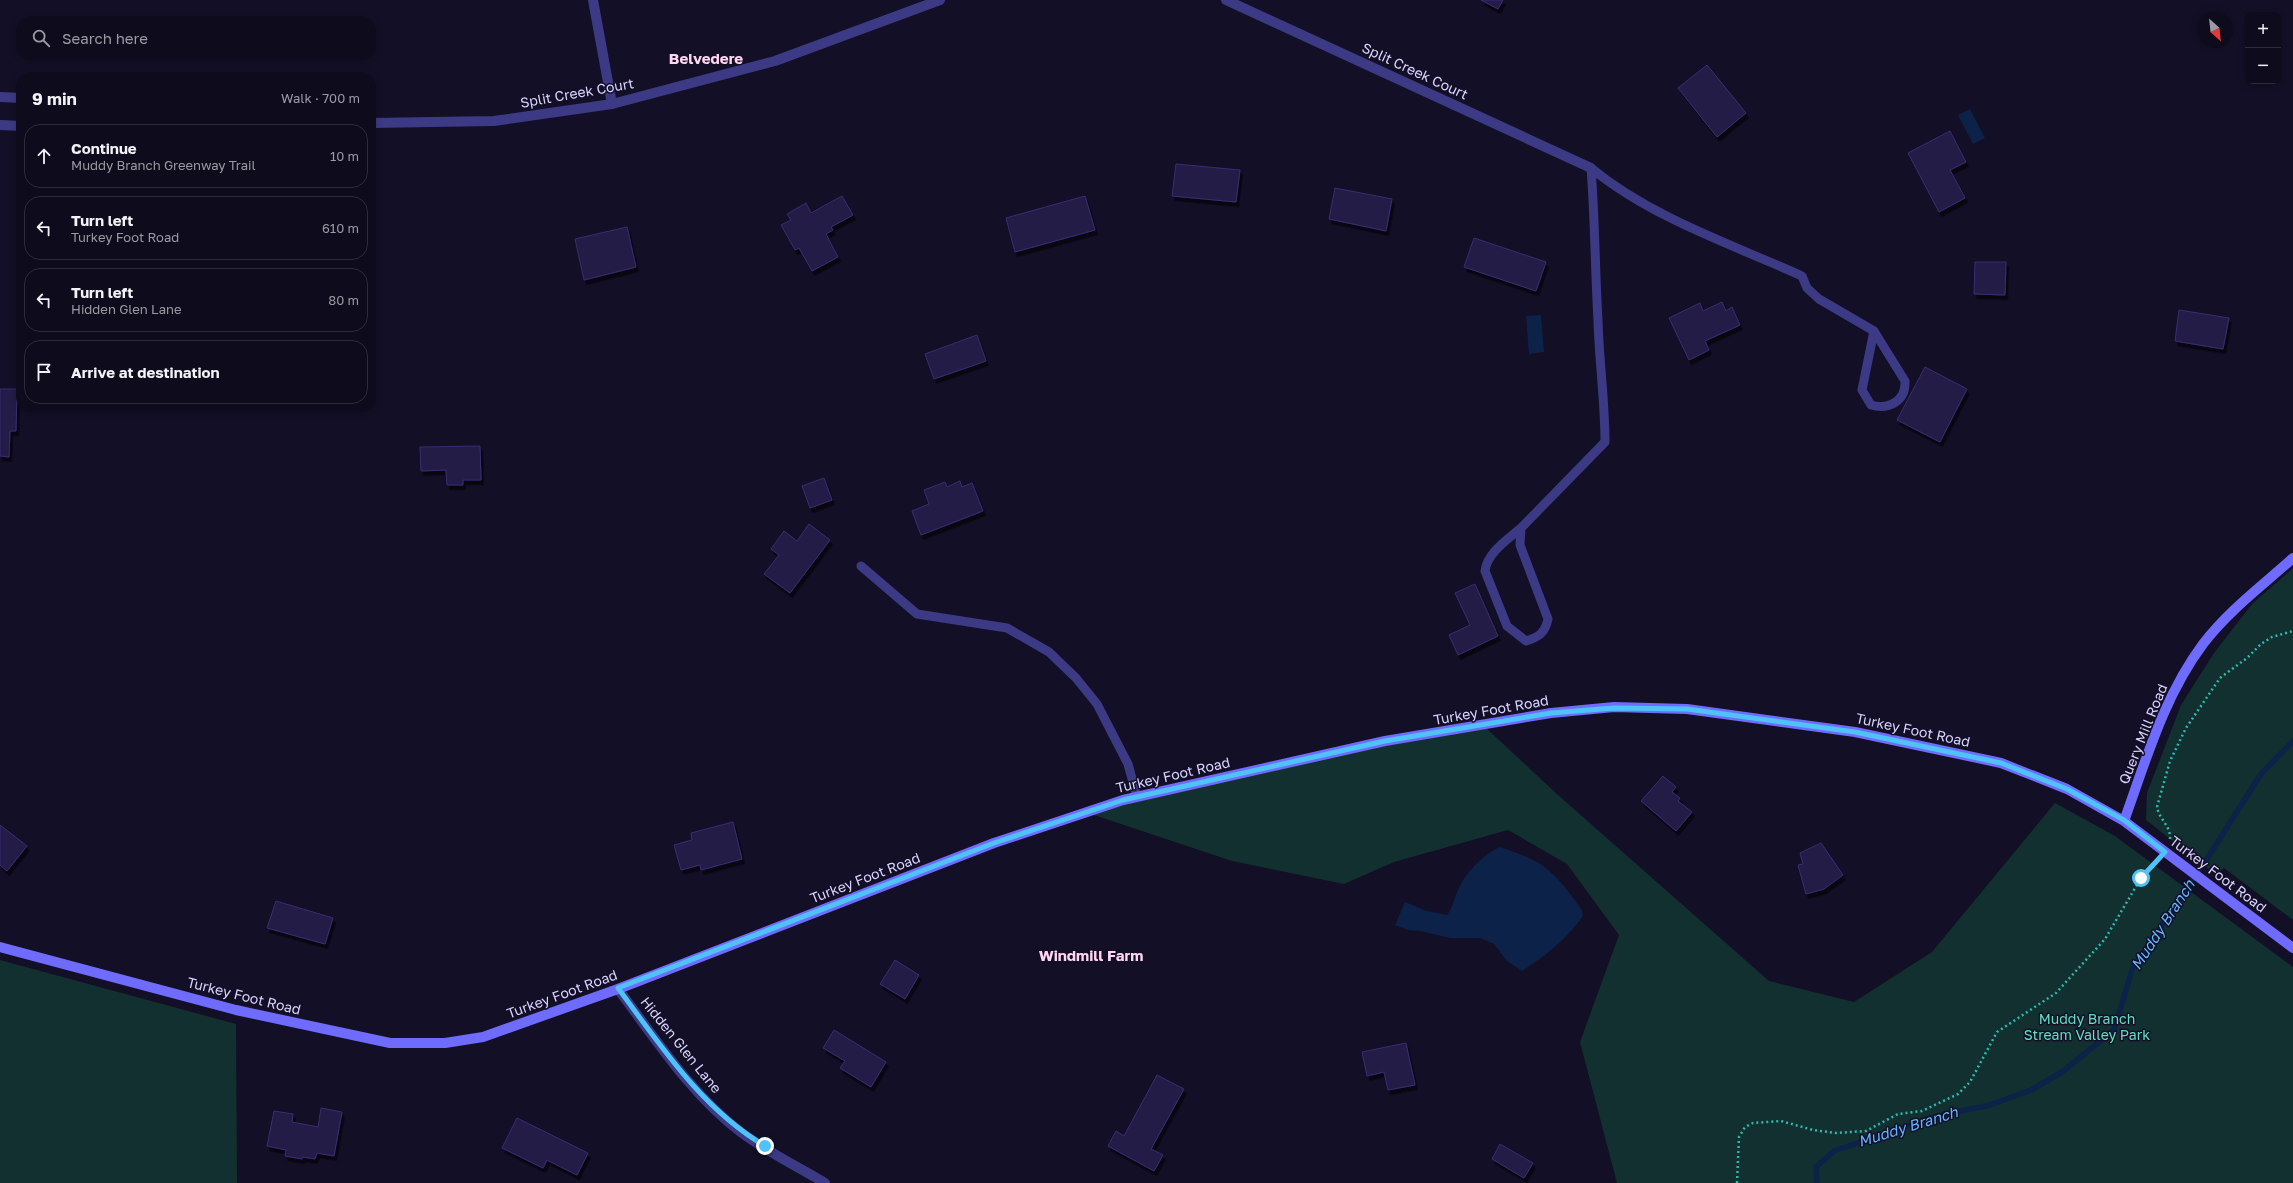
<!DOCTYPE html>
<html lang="en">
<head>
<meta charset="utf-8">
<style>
	:root { --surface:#0e0b1c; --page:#1c1929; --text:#f1f3f6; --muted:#9b9ba3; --line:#2e2b3b }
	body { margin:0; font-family:"Golos Text",sans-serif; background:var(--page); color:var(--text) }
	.controls { position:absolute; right:12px; top:12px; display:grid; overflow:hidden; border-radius:8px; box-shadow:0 2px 6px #0003 }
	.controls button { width:36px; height:36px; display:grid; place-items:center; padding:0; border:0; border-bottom:1px solid var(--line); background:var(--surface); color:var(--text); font:20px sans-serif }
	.compass { position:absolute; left:2197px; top:12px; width:36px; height:36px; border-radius:50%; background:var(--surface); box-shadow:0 2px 6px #0003; rotate:153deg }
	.stop { position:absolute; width:12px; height:12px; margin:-9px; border:3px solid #4fc3f7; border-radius:50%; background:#fff }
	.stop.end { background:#4fc3f7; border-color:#fff; box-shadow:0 1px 4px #0008 }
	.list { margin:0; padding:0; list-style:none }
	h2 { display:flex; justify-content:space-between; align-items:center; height:52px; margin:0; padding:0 16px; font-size:17px }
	h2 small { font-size:13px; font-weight:400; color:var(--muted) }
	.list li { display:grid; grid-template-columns:26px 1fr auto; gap:12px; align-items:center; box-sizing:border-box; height:64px; margin:0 8px 8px; padding:0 8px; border:1px solid var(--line); border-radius:16px }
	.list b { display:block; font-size:15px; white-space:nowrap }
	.list p { margin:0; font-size:13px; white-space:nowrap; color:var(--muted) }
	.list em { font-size:13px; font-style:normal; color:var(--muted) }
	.icon { flex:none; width:22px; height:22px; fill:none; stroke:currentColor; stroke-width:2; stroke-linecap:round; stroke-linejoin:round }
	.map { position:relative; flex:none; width:2293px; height:1183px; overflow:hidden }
	.search { position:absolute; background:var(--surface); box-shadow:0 2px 6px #0003; left:16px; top:16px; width:360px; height:44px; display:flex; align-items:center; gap:10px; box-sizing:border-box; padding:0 14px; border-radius:16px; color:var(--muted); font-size:15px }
	.panel { position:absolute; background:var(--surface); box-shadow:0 2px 6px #0003; left:16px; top:72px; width:360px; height:340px; border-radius:16px }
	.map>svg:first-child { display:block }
	.green { fill:#12302f }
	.water { fill:#0c2248 }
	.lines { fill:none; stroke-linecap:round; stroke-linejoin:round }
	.stream { stroke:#0c2248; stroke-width:5.5 }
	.building { fill:#241b47; stroke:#3b2d73; filter:url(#shadow) }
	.path { stroke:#2fb8b0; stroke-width:2.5; stroke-dasharray:2 3; stroke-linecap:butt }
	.lane { stroke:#3d3a85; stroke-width:9 }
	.street { stroke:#3d3a85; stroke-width:10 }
	.secondary { stroke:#6f6bff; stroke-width:10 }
	.route { stroke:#4fc3f7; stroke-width:5 }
	.labels { text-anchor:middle; stroke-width:3; stroke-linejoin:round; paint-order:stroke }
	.street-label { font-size:14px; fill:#d9d4ff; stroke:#130f26 }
	.park-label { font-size:14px; fill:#5fe0c0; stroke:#130f26 }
	.neighbourhood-label { font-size:15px; font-weight:bold; fill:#ffd6f0; stroke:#130f26 }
	.water-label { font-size:15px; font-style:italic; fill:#62b6ff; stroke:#130f26 }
</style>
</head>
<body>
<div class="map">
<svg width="2293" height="1183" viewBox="0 0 2293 1183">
	<defs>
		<filter id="shadow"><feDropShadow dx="2.5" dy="4.5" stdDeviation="0" flood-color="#0009"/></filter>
	</defs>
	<rect width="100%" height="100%" fill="#130f26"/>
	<path class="green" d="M2293,568V920L2224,868L2216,875L2146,820L2147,793L2181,705L2214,653L2252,604Z
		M1484,726L1558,795L1769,981L1854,1002L1932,952L2055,803L2115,836L2293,967V1183H1617L1580,1042L1619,935L1567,864L1508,830L1394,862L1344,884L1232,861L1085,812L1385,741Z
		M0,960L236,1024L237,1183H0Z"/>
	<path class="water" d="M1970,109L1985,138L1973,144L1958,115Z
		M1541,315L1544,352L1529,354L1526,316Z
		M1500,847C1546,862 1554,871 1582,910L1583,916C1567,939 1545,956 1522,971L1507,961L1494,944L1480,938H1450L1420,931L1408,930L1395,925L1405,902L1427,911L1447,915C1454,906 1454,896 1460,886C1467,871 1485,853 1500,847Z"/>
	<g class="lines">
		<path class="stream" d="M1817,1183L1816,1167L1834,1151L1937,1116L1990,1105L2031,1090L2062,1072L2114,1030L2133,967L2212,851L2261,774L2293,741"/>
	</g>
	<path class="building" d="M1481,0H1503L1498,9Z
		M1707,65L1746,113L1717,137L1678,88Z
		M1950,131L1966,162L1950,170L1965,198L1939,212L1908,153Z
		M1176,164L1240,170L1236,202L1172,196Z
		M1335,188L1392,199L1386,231L1329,219Z
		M842,196L853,215L831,227L833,230L826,234L838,257L812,271L799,248L795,250L781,225L791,220L787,214L806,203L811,213Z
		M1085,196L1095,230L1015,252L1006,218Z
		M627,227L636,267L584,280L575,239Z
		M1474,238L1546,262L1536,291L1464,267Z
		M1975,262H2006L2005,295L1974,294Z
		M1722,302L1726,311L1732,307L1740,325L1705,341L1709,350L1689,360L1669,318L1700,303L1703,311Z
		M2179,310L2229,318L2223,349L2175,341Z
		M977,335L986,361L934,379L925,354Z
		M1925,367L1967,389L1940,442L1897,420Z
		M0,389H17L16,431H10L9,457L0,456Z
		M480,446L481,480H463V485H447L446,470L421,471L420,447Z
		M824,478L832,500L810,508L802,486Z
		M960,481L962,487L972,483L983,511L921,535L912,511L929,504L924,490L945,482L947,487Z
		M809,524L830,540L790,593L764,574L779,555L771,549L784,531L797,541Z
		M1475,584L1498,636L1458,655L1449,635L1470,625L1455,593Z
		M1663,776L1676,787L1672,792L1680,798L1678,801L1692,812L1676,831L1641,801Z
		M733,822L742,859L701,870L700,865L681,870L674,845L692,840L691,833Z
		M0,825L27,846L7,871L0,865Z
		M1821,843L1843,875L1824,889L1806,894L1798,865L1803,864L1800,853Z
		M276,901L333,918L325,944L267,928Z
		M895,960L919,975L905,999L880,984Z
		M834,1030L886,1062L871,1087L840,1068L845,1061L823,1048Z
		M1406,1043L1415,1085L1388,1090L1384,1072L1367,1076L1362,1052Z
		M1157,1075L1184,1089L1151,1149L1163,1155L1154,1171L1108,1146L1116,1131L1124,1136Z
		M321,1108L342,1112L334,1156L317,1153L315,1159L303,1157L302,1159L285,1156L286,1150L267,1146L274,1111L293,1114L292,1122L318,1127Z
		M517,1118L588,1153L577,1175L547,1160L543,1168L502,1148Z
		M1500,1144L1533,1163L1524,1178L1492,1159Z"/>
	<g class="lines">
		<path class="path" d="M2170,839C2171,826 2159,819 2157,807L2170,761L2186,728L2220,678L2247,658L2261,644L2272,637L2293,631
			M1737,1183L1739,1137L1745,1127L1753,1123L1781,1121L1813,1130L1836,1133L1866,1131L1898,1114L1922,1111L1958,1094L1970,1082L1997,1032L2056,993L2105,939L2141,878L2157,862"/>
		<path class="lane" d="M1591,168C1652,218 1731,244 1802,276L1807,288L1819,299L1874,331L1862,390L1871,405C1889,410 1906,401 1905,381L1874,331
			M1521,528C1507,540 1487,553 1485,571L1507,626L1526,641C1539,637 1545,633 1548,619L1520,545L1521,528L1605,442C1605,401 1599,361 1598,320C1595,270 1595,219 1591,168
			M861,566L917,614L1007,628L1049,652L1076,678L1097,704L1128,764L1137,797"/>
		<path class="street" d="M593,0L612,104
			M1226,0L1591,168
			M0,97L21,98
			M371,123L494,121L612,104L775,61L940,0
			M0,125L21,126
			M618,989C655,1038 692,1096 742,1133C768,1152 798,1167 825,1183"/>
		<path class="secondary" d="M2124,821C2146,760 2164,696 2203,644C2228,611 2263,585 2293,558
			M0,947L236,1010L390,1043H445L483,1037L618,989L994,843L1123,800L1385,741L1551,713L1614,707L1687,709L1855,732L2001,763L2067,789L2124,821L2293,948"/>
	</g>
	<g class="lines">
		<path class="route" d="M765,1146C702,1109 661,1046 618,988L994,843L1123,800L1385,741L1551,713L1614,708L1687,709L1855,732L2001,763L2067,789L2124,820L2165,852L2141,878"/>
	</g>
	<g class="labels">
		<g class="street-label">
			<text transform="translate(1415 71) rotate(25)" y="5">Split Creek Court</text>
			<text transform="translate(577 93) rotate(-10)" y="5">Split Creek Court</text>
			<text transform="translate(1491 710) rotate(-10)" y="5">Turkey Foot Road</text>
			<text transform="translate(1913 730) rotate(12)" y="5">Turkey Foot Road</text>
			<text transform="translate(2143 734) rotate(-68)" y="5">Query Mill Road</text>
			<text transform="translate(1173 775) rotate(-13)" y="5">Turkey Foot Road</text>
			<text transform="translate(2218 874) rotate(37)" y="5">Turkey Foot Road</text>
			<text transform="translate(865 878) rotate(-21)" y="5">Turkey Foot Road</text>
			<text transform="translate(562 994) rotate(-20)" y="5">Turkey Foot Road</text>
			<text transform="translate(244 996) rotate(14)" y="5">Turkey Foot Road</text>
			<text transform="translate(681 1045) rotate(51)" y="5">Hidden Glen Lane</text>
		</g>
		<g class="park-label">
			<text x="2087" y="1024">Muddy Branch<tspan x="2087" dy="16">Stream Valley Park</tspan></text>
		</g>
		<g class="neighbourhood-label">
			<text x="706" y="64">Belvedere</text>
			<text x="1091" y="961">Windmill Farm</text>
		</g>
		<g class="water-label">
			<text transform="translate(2163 925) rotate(-57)" y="5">Muddy Branch</text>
			<text transform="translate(1908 1127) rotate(-17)" y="5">Muddy Branch</text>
		</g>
	</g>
</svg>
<div class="controls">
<button>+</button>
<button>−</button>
</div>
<svg class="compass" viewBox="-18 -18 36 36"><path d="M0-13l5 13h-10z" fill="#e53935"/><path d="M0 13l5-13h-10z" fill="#9b9ba3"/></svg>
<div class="stop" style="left:2141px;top:878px"></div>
<div class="stop end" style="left:765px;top:1146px"></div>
<div class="search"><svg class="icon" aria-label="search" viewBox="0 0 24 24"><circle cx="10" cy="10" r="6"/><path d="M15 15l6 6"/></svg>Search here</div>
<section class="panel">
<h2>9 min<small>Walk · 700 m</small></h2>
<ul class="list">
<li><svg class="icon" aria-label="ahead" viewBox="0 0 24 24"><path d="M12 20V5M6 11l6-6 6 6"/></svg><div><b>Continue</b><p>Muddy Branch Greenway Trail</p></div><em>10 m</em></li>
<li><svg class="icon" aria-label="left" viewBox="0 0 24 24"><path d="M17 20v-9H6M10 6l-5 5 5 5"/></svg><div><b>Turn left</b><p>Turkey Foot Road</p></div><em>610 m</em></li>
<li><svg class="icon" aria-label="left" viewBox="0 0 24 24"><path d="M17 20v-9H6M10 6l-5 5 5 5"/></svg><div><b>Turn left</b><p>Hidden Glen Lane</p></div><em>80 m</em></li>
<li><svg class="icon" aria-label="arrive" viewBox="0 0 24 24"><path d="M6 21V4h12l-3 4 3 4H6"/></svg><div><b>Arrive at destination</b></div></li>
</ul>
</section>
</div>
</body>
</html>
